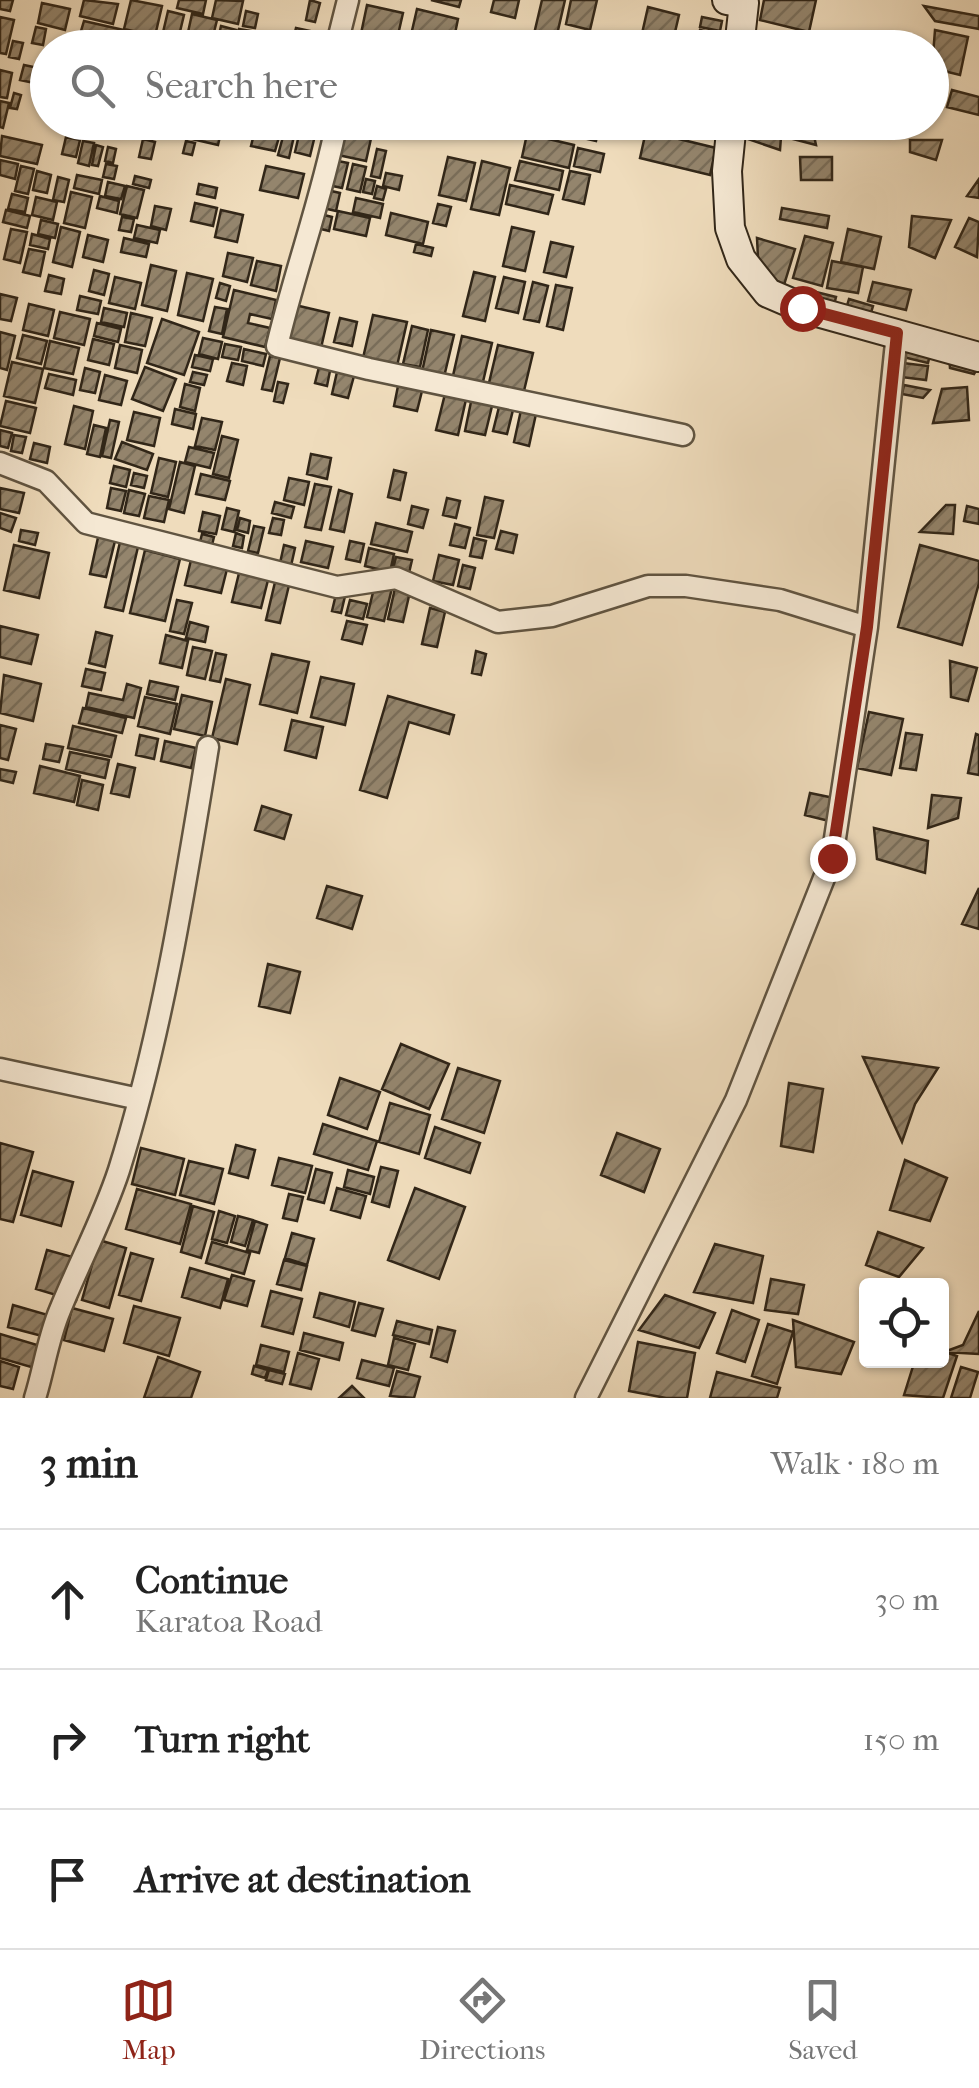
<!DOCTYPE html>
<html lang="en">
<head>
<meta charset="utf-8">
<style>
	:root { --surface:#fff; --page:#f2f2f2; --text:#222; --muted:#767676; --line:#e0e0e0; --accent:#8f2418 }
	body { margin:0; font-family:"IM FELL French Canon",serif; background:var(--page); color:var(--text) }
	.controls { position:absolute; right:30px; bottom:30px; display:grid; overflow:hidden; border-radius:10px; box-shadow:0 2px 8px #0004 }
	.controls button { width:90px; height:90px; display:grid; place-items:center; padding:0; border:0; border-bottom:2px solid var(--line); background:var(--surface); color:var(--text); font:50px sans-serif }
	.stop { position:absolute; width:30px; height:30px; margin:-22px; border:8px solid #8f2418; border-radius:50%; background:#fff }
	.stop.end { background:#8f2418; border-color:#fff; box-shadow:0 2px 10px #0008 }
	.list { margin:0; padding:0; list-style:none }
	h2 { display:flex; justify-content:space-between; align-items:center; height:130px; margin:0; padding:0 40px; font-size:42px }
	h2 small { font-size:32px; font-weight:400; color:var(--muted) }
	.list li { display:grid; grid-template-columns:65px 1fr auto; gap:30px; align-items:center; box-sizing:border-box; height:140px; padding:0 40px; border-top:2px solid var(--line) }
	.list b { display:block; font-size:38px; white-space:nowrap }
	.list p { margin:0; font-size:32px; white-space:nowrap; color:var(--muted) }
	.list em { font-size:32px; font-style:normal; color:var(--muted) }
	.icon { flex:none; width:55px; height:55px; fill:none; stroke:currentColor; stroke-width:2; stroke-linecap:round; stroke-linejoin:round }
	.map { position:relative; flex:none; width:979px; height:1398px; overflow:hidden }
	.search { position:absolute; background:var(--surface); box-shadow:0 2px 8px #0004; left:30px; right:30px; top:30px; height:110px; display:flex; align-items:center; gap:25px; box-sizing:border-box; padding:0 35px; border-radius:55px; color:var(--muted); font-size:38px }
	.sheet { height:550px; background:var(--surface) }
	nav { display:flex; justify-content:space-around; align-items:center; box-sizing:border-box; height:140px; border-top:2px solid var(--line); background:var(--surface); font-size:28px; color:var(--muted) }
	nav a { display:grid; justify-items:center; gap:5px }
	nav .on { color:var(--accent) }
	.map>svg:first-child { display:block }
	.building { fill:url(#building-hatch); stroke:#312618; stroke-width:2.5 }
	.lines { fill:none; stroke-linecap:round; stroke-linejoin:round }
	.street-casing { stroke:#605441; stroke-width:25 }
	.secondary-casing { stroke:#312618; stroke-width:32 }
	.street { stroke:#f5e8d3; stroke-width:20 }
	.secondary { stroke:#f5e8d3; stroke-width:28 }
	.route { stroke:#8f2418; stroke-width:12 }
</style>
</head>
<body>
<div class="map">
<svg width="979" height="1398" viewBox="0 0 979 1398">
	<defs>
		<pattern id="building-hatch" width="6" height="6" patternUnits="userSpaceOnUse" patternTransform="scale(2.5)"><rect width="6" height="6" fill="#94856d"/><path d="M-1 1l2-2M0 6l6-6M5 7l2-2" fill="none" stroke="#796d59"/></pattern>
	</defs>
	<rect width="100%" height="100%" fill="#efdcbc"/>
	<filter id="stains"><feTurbulence type="fractalNoise" baseFrequency=".002" numOctaves="4"/><feColorMatrix values="0 0 0 0 .2 0 0 0 0 .09 0 0 0 0 .02 0 0 0 .5 -.17"/></filter>
	<radialGradient id="worn" r=".72"><stop offset=".6" stop-color="#630" stop-opacity="0"/><stop offset="1" stop-color="#630" stop-opacity=".3"/></radialGradient>
	<path class="building" d="M0,0H13L10,11L0,9Z
		M84,0L118,4L113,24L80,16Z
		M131,0L162,6L155,36L124,29Z
		M179,0H206L203,14L177,8Z
		M216,0L243,1L238,24L212,18Z
		M310,0L320,3L315,22L306,20Z
		M431,0H461L459,7Z
		M494,0H519L515,18L491,12Z
		M542,0H565L556,39L534,34Z
		M571,0H597L590,30L566,24Z
		M764,0H816L809,32L760,20Z
		M42,3L70,9L65,30L38,23Z
		M367,5L403,13L395,48H358Z
		M924,6L979,16V29L935,21Z
		M648,7L679,15L672,45L641,38Z
		M417,9L458,19L452,48H408Z
		M168,11L184,15L177,44L161,41Z
		M246,11L258,14L255,28L243,26Z
		M192,14L217,20L210,48L185,46Z
		M0,17L14,20L6,54L0,53Z
		M702,17L722,21L720,31L700,27Z
		M84,21L128,31L126,41L81,31Z
		M221,26L236,30L232,48H216Z
		M36,27L46,29L43,45L32,43Z
		M296,28L310,31L306,48H291Z
		M239,29L251,31L248,47L235,44Z
		M700,30L727,36L724,48H696Z
		M935,30L968,37L960,75L932,68Z
		M80,33L118,41L116,48H77Z
		M274,33L289,36L286,48H271Z
		M771,34L822,48H767Z
		M560,39L578,43L577,48H558Z
		M13,41L23,43L19,59L9,57Z
		M24,65L48,70V105L40,103L44,85L20,80Z
		M0,70L12,73L7,98L0,97Z
		M952,90L979,97V115L947,107Z
		M14,93L21,95L17,109L10,108Z
		M0,101L9,103L3,128L0,127Z
		M62,122L85,125L82,137L60,131Z
		M234,122H251L247,138L231,134Z
		M257,122H272L269,135L279,137L275,151L251,146Z
		M302,122L318,123L310,156L295,152Z
		M397,122H425L423,133L396,127Z
		M464,122H506L504,132Z
		M535,122H561L558,134L534,128Z
		M569,122H600L596,141L566,134Z
		M757,122L782,124L780,150L742,137Z
		M787,125L813,131L816,145L789,138Z
		M195,126L221,132L218,145L192,139Z
		M344,127L372,134L366,161L338,155Z
		M646,131L716,148L710,175L640,158Z
		M284,133L294,136L289,158L278,155Z
		M527,134L574,145L569,168L522,157Z
		M2,136L42,145L37,164L0,156Z
		M66,137L80,140L76,157L62,154Z
		M143,139L155,142L151,159L139,157Z
		M910,140H942L936,160L910,152Z
		M83,141L94,143L89,166L78,163Z
		M186,141L195,143L192,155L183,153Z
		M96,145L103,147L98,166L92,165Z
		M108,147L116,149L113,163L105,161Z
		M578,148L604,154L600,172L574,166Z
		M377,149L386,151L380,178L371,176Z
		M448,157L475,163L466,201L439,195Z
		M800,157H832V180H801Z
		M0,160L18,164L15,179L0,175Z
		M333,160L348,163L342,188L328,185Z
		M482,161L510,168L499,215L471,209Z
		M520,161L563,171L559,190L515,180Z
		M106,164L117,166L114,179L103,177Z
		M353,164L366,167L360,192L347,189Z
		M21,166L34,169L28,194L15,191Z
		M266,166L304,174L298,198L260,190Z
		M37,171L51,175L47,193L33,190Z
		M570,171L590,175L584,204L563,199Z
		M386,173L402,176L399,190L383,186Z
		M77,175L102,180L99,194L74,188Z
		M135,176L151,180L149,188L133,184Z
		M58,177L69,180L64,202L53,200Z
		M366,179L375,181L372,194L363,192Z
		M979,179V198L967,196Z
		M108,182L125,186L121,199L105,196Z
		M199,184L217,188L215,198L197,194Z
		M510,185L553,195L548,214L506,204Z
		M127,186L144,190L137,218L120,214Z
		M377,186L386,189L383,200L374,198Z
		M327,190L340,193L336,211L323,208Z
		M71,192L92,197L85,228L64,223Z
		M12,194L28,198L25,212L8,209Z
		M100,196L119,201L117,213L97,208Z
		M36,197L57,202L53,220L32,215Z
		M356,198L383,204L380,218L353,212Z
		M195,203L217,208L213,226L191,221Z
		M438,204L451,207L446,226L433,223Z
		M155,206L171,209L166,230L151,226Z
		M782,208L829,216L827,228L780,219Z
		M6,210L30,216L27,228L3,222Z
		M221,210L243,215L237,242L215,237Z
		M338,211L370,218L366,236L334,229Z
		M391,213L428,222L423,244L386,235Z
		M320,214L332,217L329,231L317,228Z
		M912,216L951,220L935,258L909,247Z
		M122,217L134,219L131,232L119,230Z
		M969,218L979,222L977,257L955,247Z
		M41,220L58,224L55,238L38,234Z
		M137,225L160,230L157,243L134,238Z
		M61,227L80,232L72,267L53,262Z
		M512,227L534,232L525,271L503,266Z
		M11,229L27,232L20,263L4,259Z
		M848,229L881,237L874,269L841,262Z
		M32,234L50,239L48,249L30,245Z
		M88,235L108,240L103,262L83,257Z
		M805,236L833,243L822,286L793,278Z
		M124,238L149,244L146,257L121,252Z
		M757,238L795,249L784,285L759,278Z
		M551,242L573,247L566,277L544,272Z
		M416,244L433,248L431,256L414,252Z
		M29,249L45,252L40,276L23,272Z
		M228,253L253,258L247,282L223,276Z
		M257,261L281,266L276,291L251,285Z
		M832,261L863,267L858,293L827,288Z
		M151,265L176,271L167,311L142,305Z
		M94,270L109,274L104,295L89,291Z
		M474,272L495,277L485,321L463,316Z
		M187,273L213,279L203,321L178,315Z
		M49,275L64,279L61,294L45,291Z
		M115,277L141,283L135,309L109,303Z
		M504,277L525,282L518,313L496,308Z
		M533,282L548,286L539,322L524,319Z
		M873,282L911,290L906,310L868,301Z
		M220,283L230,286L226,301L216,298Z
		M556,285L572,288L563,330L547,326Z
		M234,290L276,300L272,319L250,314L248,323L270,328L265,347L223,337Z
		M812,291L836,297L833,309L809,303Z
		M0,294L17,298L11,321L0,319Z
		M80,296L101,301L98,314L77,310Z
		M849,299L873,306L870,316L846,309Z
		M29,304L54,310L48,336L23,330Z
		M295,305L329,313L321,348L287,340Z
		M215,307L227,309L222,334L209,331Z
		M104,308L127,313L124,327L101,322Z
		M60,312L90,319L84,345L54,338Z
		M131,313L152,318L145,346L125,342Z
		M373,315L407,322L397,366L363,358Z
		M340,318L357,322L352,346L334,342Z
		M162,319L199,332L184,375L147,363Z
		M97,323L121,329L118,342L94,336Z
		M412,326L428,330L420,367L403,364Z
		M431,330L454,335L444,377L422,372Z
		M0,332L15,336L7,370L0,368Z
		M23,335L47,341L41,364L17,358Z
		M462,336L492,343L482,386L452,380Z
		M203,338L222,342L218,359L199,354Z
		M93,339L114,344L109,365L88,360Z
		M50,341L79,348L73,374L44,368Z
		M901,343L931,350L928,363L903,357Z
		M225,344L241,347L238,360L222,357Z
		M120,345L142,350L137,373L115,368Z
		M498,345L533,353L523,395L488,387Z
		M244,349L266,354L263,366L242,361Z
		M195,355L213,359L210,371L192,367Z
		M270,356L280,358L272,391L262,389Z
		M949,356L979,366L974,374L950,368Z
		M12,362L43,369L35,403L4,396Z
		M232,363L247,366L243,385L227,381Z
		M320,363L331,366L327,386L315,383Z
		M903,363L928,366L926,380L901,377Z
		M145,367L176,379L163,411L132,399Z
		M85,368L100,372L95,393L80,390Z
		M193,372L207,375L204,385L190,382Z
		M337,372L354,376L348,398L332,394Z
		M49,374L76,380L73,395L45,388Z
		M105,375L127,381L121,405L99,400Z
		M278,382L288,384L283,403L274,401Z
		M185,384L200,388L195,411L180,407Z
		M904,385L930,390L923,398L902,394Z
		M398,386L422,391L417,411L394,406Z
		M967,387L969,420L933,423L942,389Z
		M446,390L467,395L458,435L436,430Z
		M472,397L493,402L485,435L465,431Z
		M6,401L36,408L30,433L0,426Z
		M500,403L514,406L507,434L493,431Z
		M74,406L93,411L85,449L65,444Z
		M175,409L196,414L193,429L172,424Z
		M521,410L536,414L529,446L514,442Z
		M134,412L160,418L154,446L127,440Z
		M202,418L222,422L215,450L195,446Z
		M110,420L119,422L111,458L102,456Z
		M94,425L106,428L100,457L87,454Z
		M0,430L12,433L8,448L0,446Z
		M14,435L26,437L22,453L11,451Z
		M222,436L238,440L229,478L213,474Z
		M122,442L153,454L147,470L115,459Z
		M34,443L50,447L47,463L30,459Z
		M189,447L214,453L210,468L185,462Z
		M311,454L331,458L327,479L307,474Z
		M159,458L176,462L168,497L151,493Z
		M180,462L195,466L184,513L169,509Z
		M114,466L130,470L126,487L110,483Z
		M394,470L406,473L400,500L388,497Z
		M134,473L147,476L144,488L131,485Z
		M201,474L230,481L225,500L196,494Z
		M289,478L309,482L304,505L284,500Z
		M315,484L331,487L321,530L305,527Z
		M0,488L24,493L19,513L0,509Z
		M111,488L126,491L121,511L107,508Z
		M129,490L145,494L139,516L124,513Z
		M339,490L352,494L344,532L330,529Z
		M149,496L169,500L164,522L144,518Z
		M485,497L503,501L494,538L477,535Z
		M447,498L460,501L456,518L443,515Z
		M275,502L294,507L291,518L272,513Z
		M946,505H955L953,534L920,532Z
		M412,506L428,510L423,528L408,524Z
		M967,506L979,509V524L964,521Z
		M227,508L239,511L234,532L222,529Z
		M203,512L220,516L216,534L199,531Z
		M0,513L16,518L11,532L0,528Z
		M240,518L250,521L248,533L237,530Z
		M273,518L284,520L281,535L269,533Z
		M376,523L412,532L407,552L371,544Z
		M455,524L470,528L465,548L450,545Z
		M254,526L264,528L258,553L248,551Z
		M21,530L38,533L35,545L19,541Z
		M501,531L517,535L513,553L496,549Z
		M99,533L116,537L106,577L90,574Z
		M236,533L244,536L242,548L233,546Z
		M202,534L214,537L210,553L198,550Z
		M474,538L486,541L482,558L470,556Z
		M306,541L333,547L328,568L301,562Z
		M350,541L364,544L360,562L346,559Z
		M120,542L138,547L123,611L105,607Z
		M14,545L49,553L39,598L4,590Z
		M284,545L295,548L291,566L280,563Z
		M920,545L979,561V583L962,645L898,627Z
		M369,548L394,554L390,572L365,566Z
		M145,550L180,559L165,621L130,613Z
		M439,555L459,560L453,585L433,581Z
		M396,557L412,560L409,573L393,569Z
		M191,560L227,569L221,593L185,585Z
		M463,565L475,568L470,589L458,586Z
		M240,569L269,576L261,608L232,602Z
		M276,578L290,581L280,623L266,620Z
		M375,584L392,588L384,621L367,617Z
		M396,584L421,599L409,596L403,622L388,619Z
		M337,590L346,592L341,613L332,611Z
		M177,600L192,603L184,634L170,631Z
		M350,600L367,604L363,619L346,615Z
		M430,608L445,612L437,647L422,644Z
		M347,621L367,625L362,644L342,639Z
		M190,622L208,627L205,642L186,638Z
		M0,626L38,635L31,664L0,657Z
		M96,632L112,636L105,667L89,663Z
		M166,635L188,641L182,668L160,663Z
		M193,647L212,651L205,679L187,675Z
		M476,651L486,654L481,675L472,673Z
		M216,653L226,655L220,682L210,680Z
		M272,654L309,662L297,713L260,704Z
		M950,661L977,668L968,701L951,697Z
		M86,669L105,673L101,690L82,686Z
		M4,675L41,684L33,721L0,713Z
		M321,677L354,684L345,725L311,717Z
		M226,679L250,685L237,744L212,738Z
		M150,681L178,687L175,700L147,694Z
		M127,684L141,688L134,718L86,707L89,693L123,700Z
		M182,695L212,702L205,736L174,729Z
		M388,696L454,715L449,734L409,722L387,798L360,790Z
		M145,697L177,704L170,734L138,726Z
		M83,708L126,718L122,733L79,723Z
		M869,712L903,719L891,775L857,768Z
		M292,720L323,727L316,758L285,750Z
		M0,725L16,729L8,760L0,758Z
		M73,726L116,736L111,757L68,748Z
		M906,733L922,735L916,770L900,768Z
		M976,734L979,735V775L968,773Z
		M140,735L158,739L154,759L136,755Z
		M165,741L196,748L191,768L161,761Z
		M46,744L63,747L59,762L43,759Z
		M70,752L109,760L105,778L66,769Z
		M118,764L135,768L129,797L111,793Z
		M40,766L80,776L74,802L34,793Z
		M0,769L16,772L13,783L0,780Z
		M82,780L103,785L98,810L77,805Z
		M810,793L834,798L829,821L805,815Z
		M932,795L961,798L958,818L928,828Z
		M262,806L291,815L284,839L255,830Z
		M874,828L928,841L925,873L877,859Z
		M327,886L362,896L352,929L317,918Z
		M979,888V929L962,924Z
		M268,964L300,972L290,1013L259,1006Z
		M401,1044L449,1064L429,1109L382,1089Z
		M863,1057L938,1068L915,1104L902,1142Z
		M458,1068L500,1081L484,1133L442,1119Z
		M340,1078L380,1092L367,1129L328,1115Z
		M789,1083L823,1089L813,1152L781,1146Z
		M390,1103L430,1115L419,1154L379,1142Z
		M323,1124L377,1141L368,1170L314,1154Z
		M435,1127L480,1143L470,1173L425,1158Z
		M617,1133L660,1149L644,1192L601,1175Z
		M0,1143L33,1152L13,1222L0,1219Z
		M236,1145L255,1150L248,1178L229,1173Z
		M141,1148L184,1159L175,1195L132,1184Z
		M279,1158L312,1166L305,1193L272,1185Z
		M905,1160L947,1178L930,1221L890,1210Z
		M189,1161L223,1169L214,1204L180,1195Z
		M381,1167L398,1171L389,1207L372,1202Z
		M316,1169L332,1173L324,1203L308,1199Z
		M348,1170L374,1177L370,1194L344,1187Z
		M33,1171L73,1182L61,1226L21,1215Z
		M337,1188L366,1196L360,1218L331,1210Z
		M415,1188L465,1207L439,1279L388,1260Z
		M137,1189L191,1204L180,1244L126,1229Z
		M289,1194L303,1197L297,1221L283,1218Z
		M193,1206L214,1212L201,1258L181,1252Z
		M219,1211L235,1216L227,1243L212,1239Z
		M238,1216L253,1220L245,1246L231,1242Z
		M255,1221L267,1225L259,1253L247,1250Z
		M878,1232L923,1248L899,1277L866,1265Z
		M292,1233L314,1239L307,1265L285,1258Z
		M99,1240L126,1248L109,1308L82,1300Z
		M212,1242L250,1253L244,1274L206,1263Z
		M715,1244L763,1256L753,1303L694,1292Z
		M47,1250L87,1261L76,1301L36,1289Z
		M131,1253L153,1259L141,1301L119,1295Z
		M284,1260L307,1266L301,1290L277,1284Z
		M190,1268L228,1279L220,1308L182,1297Z
		M232,1275L254,1281L247,1306L224,1300Z
		M771,1279L804,1285L798,1314L765,1310Z
		M271,1291L302,1299L293,1334L262,1326Z
		M320,1293L355,1302L349,1327L314,1317Z
		M665,1295L715,1313L699,1348L639,1330Z
		M359,1303L383,1309L375,1336L352,1330Z
		M13,1305L48,1315L42,1336L8,1327Z
		M134,1306L180,1318L169,1356L124,1343Z
		M72,1308L113,1319L104,1351L64,1340Z
		M732,1310L759,1320L745,1362L717,1353Z
		M979,1311V1354L944,1352L963,1345Z
		M793,1320L854,1342L841,1374L796,1367Z
		M397,1321L432,1330L429,1344L393,1335Z
		M768,1324L793,1332L777,1384L752,1376Z
		M438,1327L455,1331L447,1362L431,1357Z
		M304,1333L343,1343L339,1360L300,1350Z
		M0,1334L44,1347L38,1369L0,1358Z
		M394,1338L415,1344L408,1370L388,1365Z
		M638,1342L695,1353L687,1398H666L629,1391Z
		M261,1345L289,1352L284,1372L256,1365Z
		M942,1351L957,1356L943,1398L904,1395L915,1360H942Z
		M298,1353L319,1359L311,1389L290,1384Z
		M158,1357L200,1372L191,1398H144Z
		M362,1360L394,1368L389,1386L357,1378Z
		M0,1361L19,1367L13,1389L0,1386Z
		M254,1366L268,1370L265,1378L252,1374Z
		M961,1367L978,1372L970,1398H951Z
		M269,1370L285,1374L282,1384L266,1380Z
		M397,1371L420,1377L414,1398L390,1396Z
		M717,1372L780,1388L777,1398H710Z
		M352,1386L364,1398H339Z"/>
	<g class="lines">
		<defs>
			<path id="street" d="M342,48L338,40L348,0
				M337,122C322,198 295,270 277,346L369,369L683,435
				M0,463L46,481L86,523L337,587L396,578L498,622L552,616L648,586H686L780,600L867,627
				M0,1069L139,1099
				M35,1398C44,1369 48,1338 60,1310C79,1263 103,1219 119,1170C162,1033 185,888 208,747
				M586,1398L736,1100L832,858L867,627L897,333"/>
			<path id="secondary" d="M727,0L744,3L739,48
				M732,122L727,171L730,228L741,259L768,293L803,308L979,357"/>
		</defs>
		<use href="#street" class="street-casing"/>
		<use href="#secondary" class="secondary-casing"/>
		<use href="#street" class="street"/>
		<use href="#secondary" class="secondary"/>
	</g>
	<g class="lines">
		<path class="route" d="M802,308L897,333L867,627L832,858"/>
	</g>
	<rect width="100%" height="100%" filter="url(#stains)"/>
	<rect width="100%" height="100%" fill="url(#worn)"/>
</svg>
<div class="controls">
<button><svg class="icon" aria-label="locate" viewBox="0 0 24 24"><circle cx="12" cy="12" r="6"/><path d="M12 2v4M12 18v4M2 12h4M18 12h4"/></svg></button>
</div>
<div class="stop" style="left:802px;top:308px"></div>
<div class="stop end" style="left:832px;top:858px"></div>
<div class="search"><svg class="icon" aria-label="search" viewBox="0 0 24 24"><circle cx="10" cy="10" r="6"/><path d="M15 15l6 6"/></svg>Search here</div>
</div>
<section class="sheet">
<h2>3 min<small>Walk · 180 m</small></h2>
<ul class="list">
<li><svg class="icon" aria-label="ahead" viewBox="0 0 24 24"><path d="M12 20V5M6 11l6-6 6 6"/></svg><div><b>Continue</b><p>Karatoa Road</p></div><em>30 m</em></li>
<li><svg class="icon" aria-label="right" viewBox="0 0 24 24"><path d="M7 20v-9h11M14 6l5 5-5 5"/></svg><div><b>Turn right</b></div><em>150 m</em></li>
<li><svg class="icon" aria-label="arrive" viewBox="0 0 24 24"><path d="M6 21V4h12l-3 4 3 4H6"/></svg><div><b>Arrive at destination</b></div></li>
</ul>
</section>
<nav>
<a class="on"><svg class="icon" aria-label="map" viewBox="0 0 24 24"><path d="M3 6l6-2 6 2 6-2v14l-6 2-6-2-6 2zM9 4v14M15 6v14"/></svg>Map</a>
<a><svg class="icon" aria-label="directions" viewBox="0 0 24 24"><path d="M12 3l9 9-9 9-9-9zM9 14v-3h6M13 9l2 2-2 2"/></svg>Directions</a>
<a><svg class="icon" aria-label="saved" viewBox="0 0 24 24"><path d="M7 4h10v16l-5-4-5 4z"/></svg>Saved</a>
</nav>
</body>
</html>
